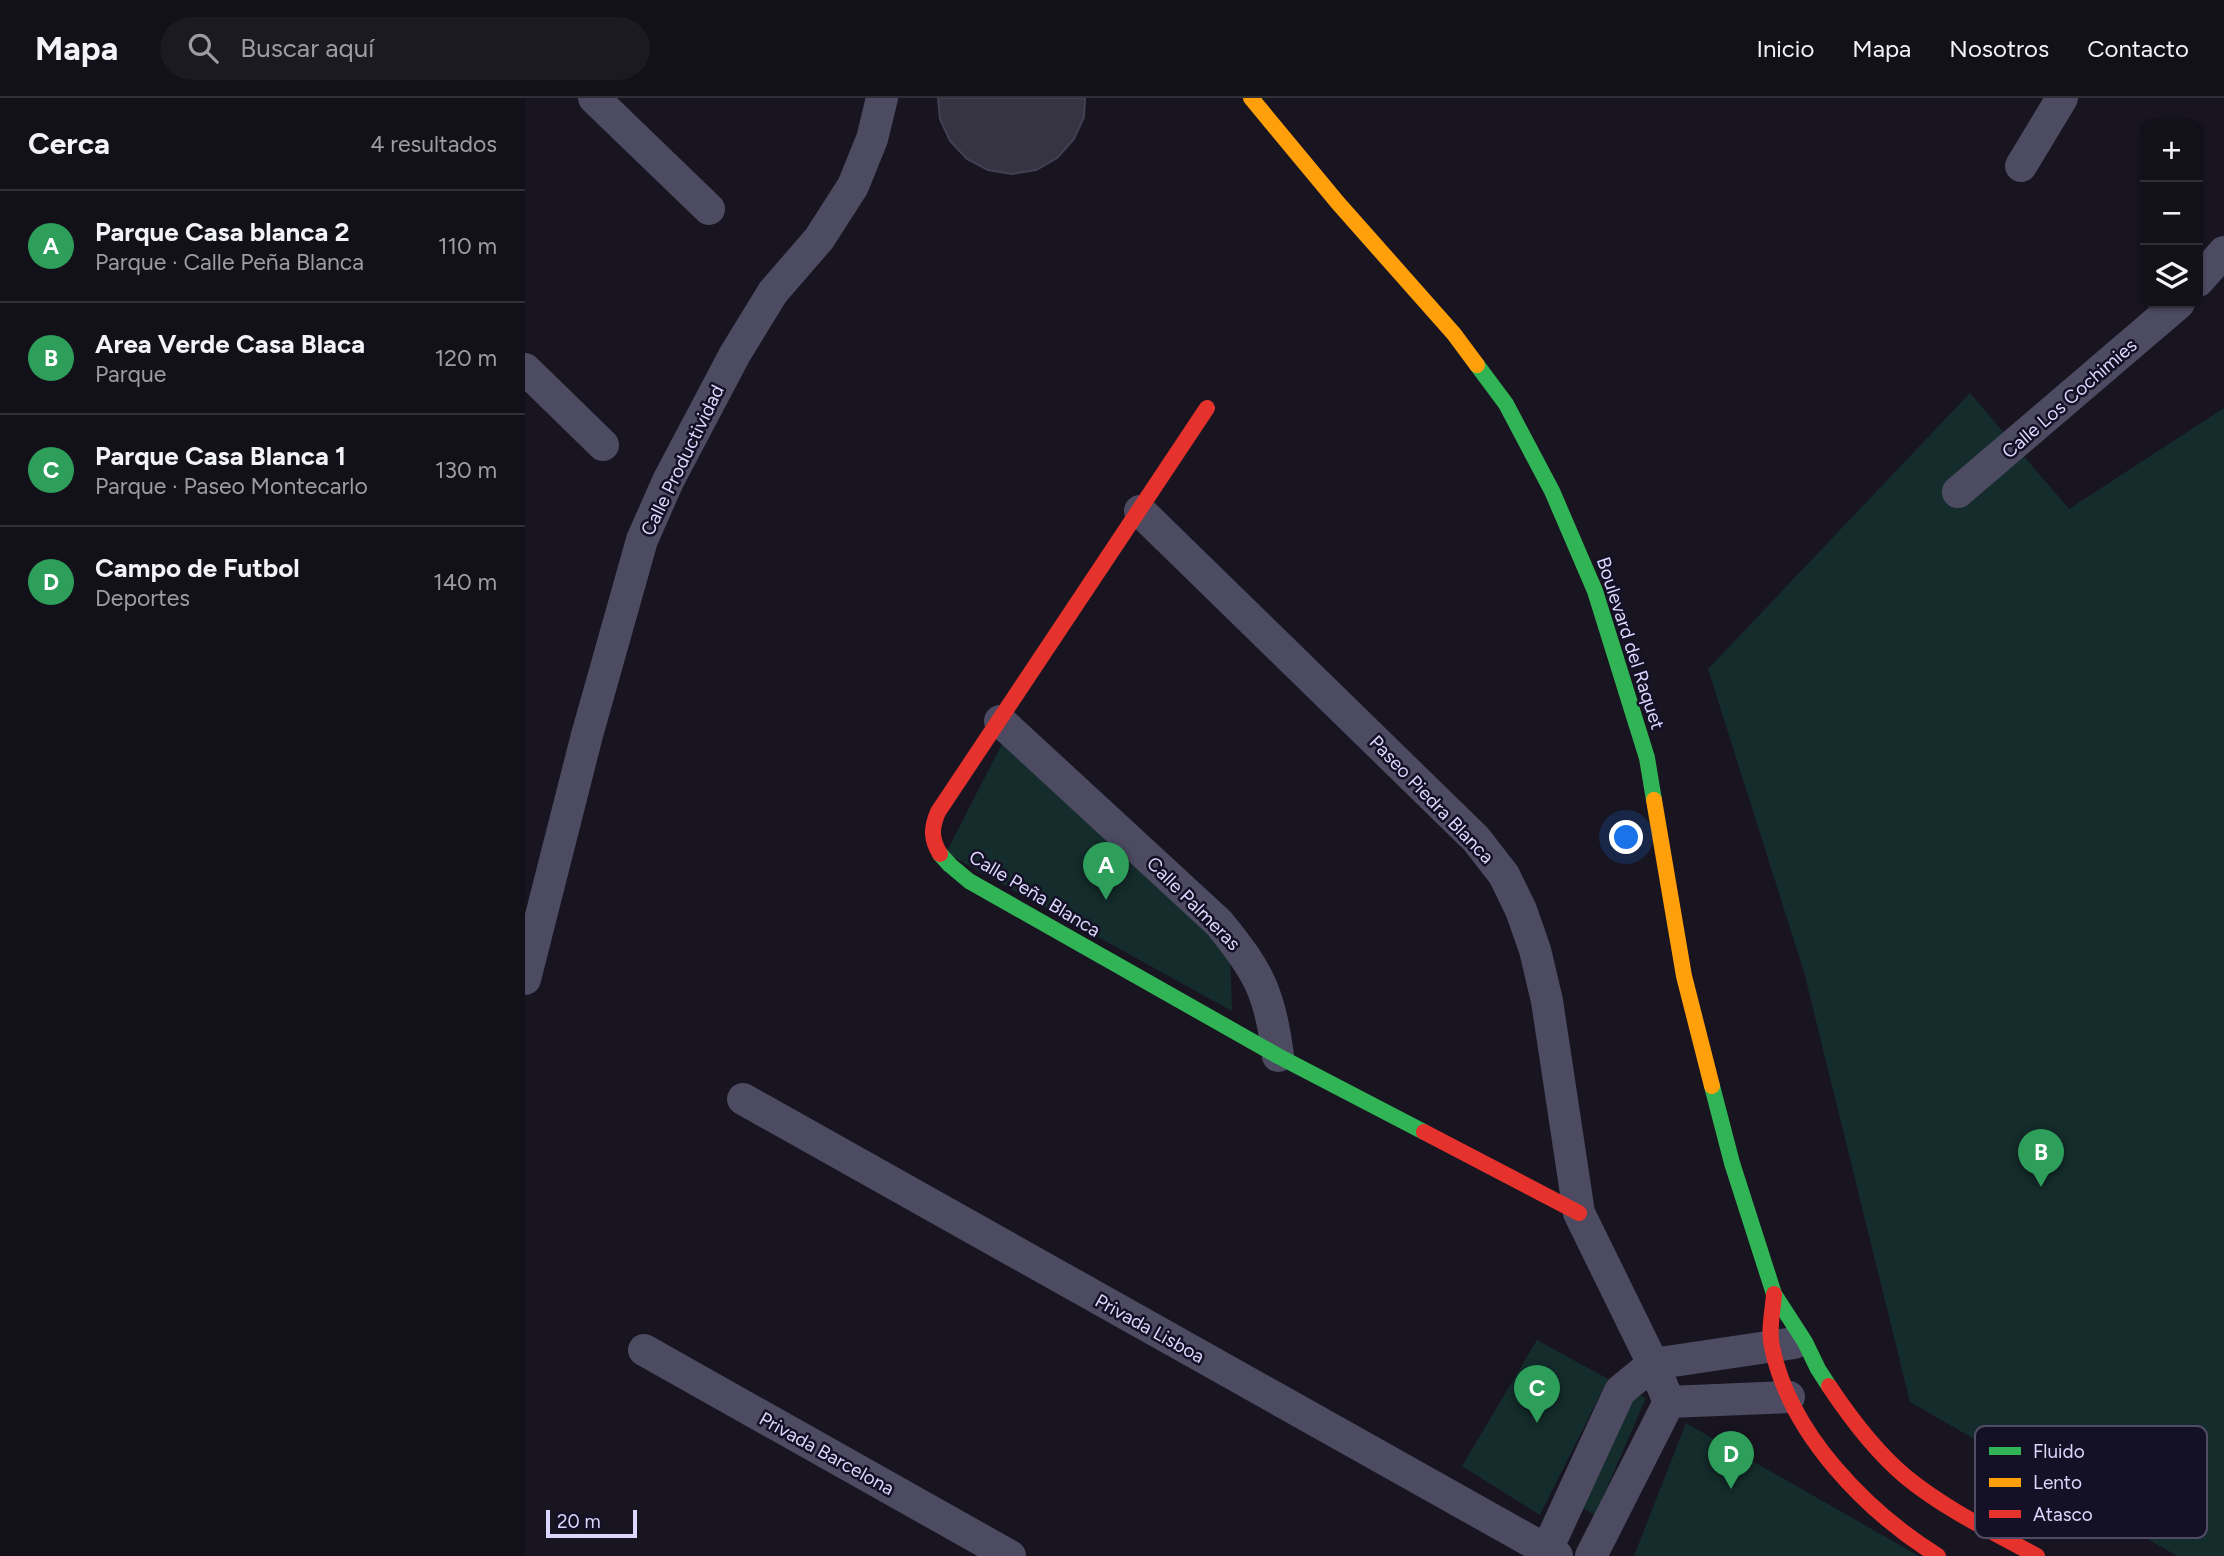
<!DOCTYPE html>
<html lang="es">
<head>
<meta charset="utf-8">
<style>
	:root { --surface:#121019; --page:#1b1922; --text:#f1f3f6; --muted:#9c9da2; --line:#313038; --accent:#db2777 }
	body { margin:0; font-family:Figtree,sans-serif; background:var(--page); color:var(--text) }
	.controls { position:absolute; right:21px; top:21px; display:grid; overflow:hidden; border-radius:14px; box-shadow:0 2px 5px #0004 }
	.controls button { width:63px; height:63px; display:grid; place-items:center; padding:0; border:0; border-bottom:2px solid var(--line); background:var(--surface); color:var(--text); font:35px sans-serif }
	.scale { position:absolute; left:21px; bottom:18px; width:91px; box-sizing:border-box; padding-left:7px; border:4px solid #dbd7fd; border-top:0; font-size:19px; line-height:24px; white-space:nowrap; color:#dbd7fd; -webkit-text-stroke:5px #141026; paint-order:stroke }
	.you { position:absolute; left:1102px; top:740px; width:24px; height:24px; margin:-18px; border:5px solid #fff; border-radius:50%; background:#1a73e8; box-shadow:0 0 0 10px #1a73e833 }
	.badge { display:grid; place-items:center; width:46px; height:46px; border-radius:50%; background:var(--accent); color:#fff; font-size:23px; font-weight:700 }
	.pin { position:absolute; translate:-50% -58px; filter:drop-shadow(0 2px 4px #0008) }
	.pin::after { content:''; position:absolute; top:37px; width:24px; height:21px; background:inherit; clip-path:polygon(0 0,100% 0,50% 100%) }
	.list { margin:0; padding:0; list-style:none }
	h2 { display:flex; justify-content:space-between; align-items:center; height:91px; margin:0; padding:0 28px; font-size:30px }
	h2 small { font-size:23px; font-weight:400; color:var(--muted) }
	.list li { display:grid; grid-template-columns:46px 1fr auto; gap:21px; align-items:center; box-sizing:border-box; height:112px; padding:0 28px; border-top:2px solid var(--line) }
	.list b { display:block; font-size:26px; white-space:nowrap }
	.list p { margin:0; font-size:23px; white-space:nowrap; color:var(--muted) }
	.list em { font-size:23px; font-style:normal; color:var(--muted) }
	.icon { flex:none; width:38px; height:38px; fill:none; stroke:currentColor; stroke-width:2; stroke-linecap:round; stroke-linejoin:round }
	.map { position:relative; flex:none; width:1699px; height:1458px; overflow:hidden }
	header { display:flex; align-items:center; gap:42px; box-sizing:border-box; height:98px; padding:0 35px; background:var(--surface); border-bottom:2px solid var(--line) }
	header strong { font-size:33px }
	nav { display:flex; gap:38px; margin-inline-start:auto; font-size:24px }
	.search { width:490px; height:63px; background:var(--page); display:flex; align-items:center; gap:18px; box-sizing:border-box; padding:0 24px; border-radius:38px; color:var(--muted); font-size:26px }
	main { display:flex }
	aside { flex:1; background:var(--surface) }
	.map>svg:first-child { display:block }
	.green { fill:#152c2c }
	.building { fill:#363343; stroke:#444054; stroke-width:2 }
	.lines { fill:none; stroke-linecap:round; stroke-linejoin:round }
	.street { stroke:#4c4b62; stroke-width:32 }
	.fast { stroke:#30b455; stroke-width:16 }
	.slow { stroke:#ff9f0a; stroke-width:16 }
	.jam { stroke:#e5322d; stroke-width:16 }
	.labels { text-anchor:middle; stroke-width:5; stroke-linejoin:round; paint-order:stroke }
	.street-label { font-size:19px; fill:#dbd7fd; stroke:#141026 }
	.key { fill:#141026; stroke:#504c66; stroke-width:2 }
	.key-label { font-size:19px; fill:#dbd7fd }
</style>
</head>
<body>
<header>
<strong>Mapa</strong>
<div class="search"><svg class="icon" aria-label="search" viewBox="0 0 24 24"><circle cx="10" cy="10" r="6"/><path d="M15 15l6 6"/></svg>Buscar aquí</div>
<nav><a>Inicio</a><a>Mapa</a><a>Nosotros</a><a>Contacto</a></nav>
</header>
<main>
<aside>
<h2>Cerca<small>4 resultados</small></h2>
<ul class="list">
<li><span class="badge" style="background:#2e9e5b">A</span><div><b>Parque Casa blanca 2</b><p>Parque · Calle Peña Blanca</p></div><em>110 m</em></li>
<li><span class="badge" style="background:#2e9e5b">B</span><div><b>Area Verde Casa Blaca</b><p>Parque</p></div><em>120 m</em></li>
<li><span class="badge" style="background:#2e9e5b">C</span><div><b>Parque Casa Blanca 1</b><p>Parque · Paseo Montecarlo</p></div><em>130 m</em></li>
<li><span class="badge" style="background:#2e9e5b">D</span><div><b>Campo de Futbol</b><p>Deportes</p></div><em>140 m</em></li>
</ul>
</aside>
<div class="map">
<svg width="1699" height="1458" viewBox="0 0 1699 1458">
	<rect width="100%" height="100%" fill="#181521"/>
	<path class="green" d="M1445,295L1544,411L1699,310V1458H1652L1385,1304L1279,874L1183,571Z
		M481,638L705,849L707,913L421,755Z
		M1012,1242L1083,1281L1015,1417L937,1368Z
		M1100,1291L1121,1300L1070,1417L1049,1405Z
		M1161,1325L1394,1458H1109Z"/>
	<path class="building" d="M413,0H560L559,19L549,41L532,60L511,72L487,76L463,72L442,61L425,43L415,21Z"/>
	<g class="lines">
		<path class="street" d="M69,0L184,111
			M1496,68L1537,0
			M1673,183L1699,154
			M0,271L78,347
			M1433,394L1654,205
			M615,413L951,741L979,777L996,812L1010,852L1022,903L1054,1115L1128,1266L1144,1304
			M475,623L694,825C734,874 745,895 753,958
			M0,881L62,637L117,442L143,383L210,256L248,194L294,141L328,88L347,41L357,0
			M218,1001L1032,1458
			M119,1252L485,1458
			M1128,1266L1269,1245
			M1144,1304L1264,1299
			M1019,1458L1095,1293L1128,1266
			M1066,1458L1144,1304"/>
		<path class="fast" d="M952,267L981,306L1027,393L1070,493L1122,660L1129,702
			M415,756L425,767L444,783L753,958L899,1034
			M1187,988L1207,1065L1249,1196L1280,1244L1293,1271L1304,1288"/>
		<path class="slow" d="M726,0L813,105L929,236L952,267
			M1129,702L1159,878L1187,988"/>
		<path class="jam" d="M415,756C406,741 406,730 413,714L682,310
			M899,1034L1054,1115
			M1249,1196C1248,1213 1243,1232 1247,1249C1265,1336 1341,1413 1413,1458
			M1304,1288C1326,1321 1351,1354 1381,1379C1420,1411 1468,1434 1512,1458"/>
	</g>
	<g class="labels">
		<g class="street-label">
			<text transform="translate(1544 300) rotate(-41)" y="7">Calle Los Cochimies</text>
			<text transform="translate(157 362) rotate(-64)" y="7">Calle Productividad</text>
			<text transform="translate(1106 545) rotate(72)" y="7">Boulevard del Raquet</text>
			<text transform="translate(907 701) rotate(46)" y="7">Paseo Piedra Blanca</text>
			<text transform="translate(510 795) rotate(31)" y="7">Calle Peña Blanca</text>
			<text transform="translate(669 805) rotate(45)" y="7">Calle Palmeras</text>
			<text transform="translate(625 1230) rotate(29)" y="7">Privada Lisboa</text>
			<text transform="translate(302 1355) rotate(29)" y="7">Privada Barcelona</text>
		</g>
	</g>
	<rect x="1450" y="1328" width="232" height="112" rx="10" class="key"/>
	<rect x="1464" y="1349" width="32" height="8" fill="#30b455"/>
	<rect x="1464" y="1380" width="32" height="9" fill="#ff9f0a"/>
	<rect x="1464" y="1412" width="32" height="8" fill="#e5322d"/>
	<g class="key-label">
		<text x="1508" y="1360">Fluido</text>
		<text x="1508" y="1391">Lento</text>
		<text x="1508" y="1423">Atasco</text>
	</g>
</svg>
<div class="controls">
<button>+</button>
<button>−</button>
<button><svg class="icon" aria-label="layers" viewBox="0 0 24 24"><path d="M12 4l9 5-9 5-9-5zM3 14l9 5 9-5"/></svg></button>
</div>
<div class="scale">20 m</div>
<div class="you"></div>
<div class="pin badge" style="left:581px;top:802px;background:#2e9e5b">A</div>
<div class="pin badge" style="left:1516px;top:1089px;background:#2e9e5b">B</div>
<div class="pin badge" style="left:1012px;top:1325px;background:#2e9e5b">C</div>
<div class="pin badge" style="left:1206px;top:1391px;background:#2e9e5b">D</div>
</div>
</main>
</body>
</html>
